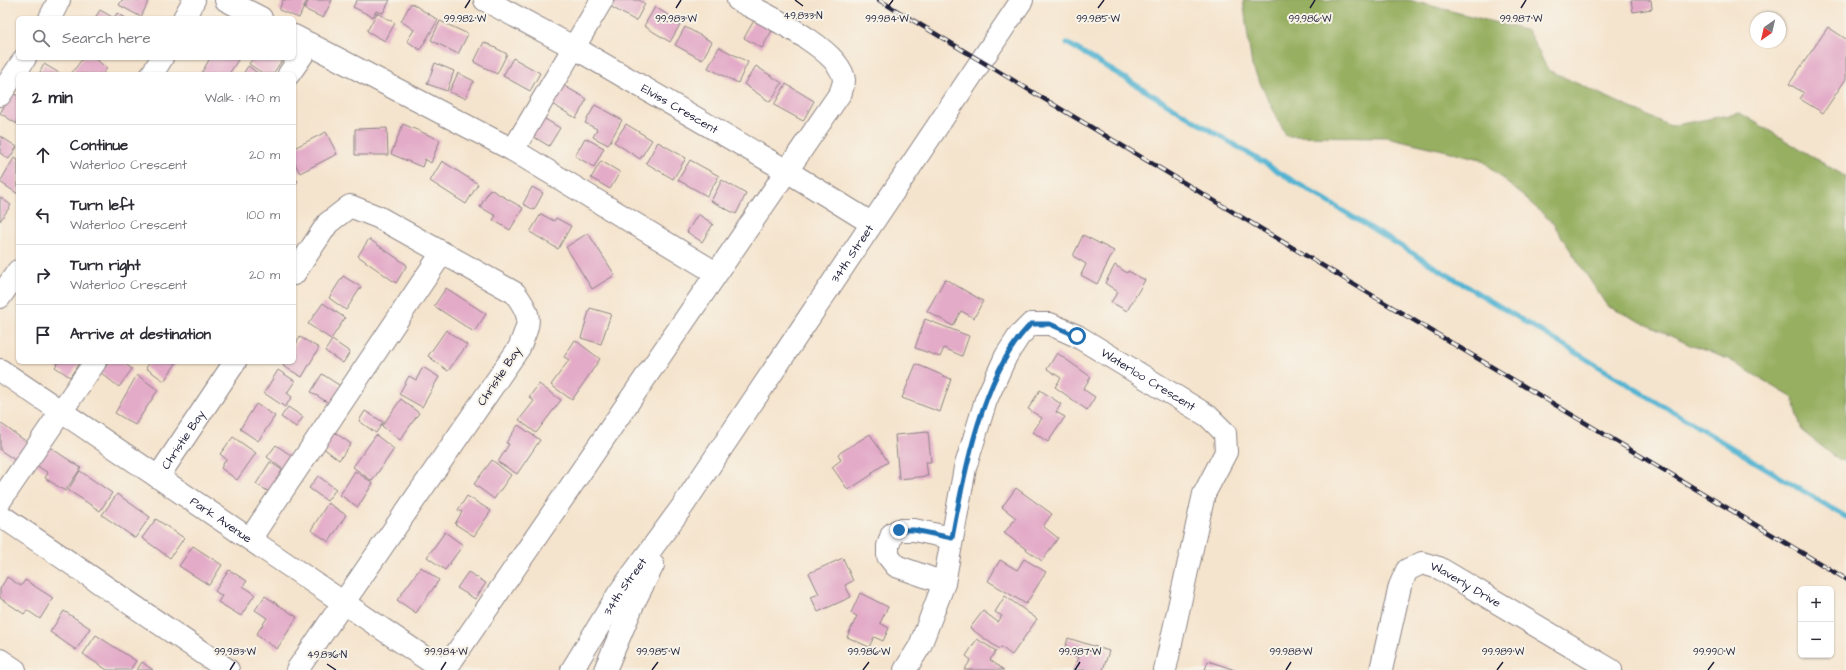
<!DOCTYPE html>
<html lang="en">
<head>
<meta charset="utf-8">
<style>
	:root { --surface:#fff; --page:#f7f7f7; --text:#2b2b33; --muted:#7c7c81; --line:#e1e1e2 }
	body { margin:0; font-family:"Architects Daughter",sans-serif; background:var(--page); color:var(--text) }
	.controls { position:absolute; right:12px; bottom:12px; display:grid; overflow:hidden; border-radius:6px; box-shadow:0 1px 3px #0004 }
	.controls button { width:36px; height:36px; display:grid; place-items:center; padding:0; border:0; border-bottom:1px solid var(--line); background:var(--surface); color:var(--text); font:20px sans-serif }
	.compass { position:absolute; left:1750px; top:12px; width:36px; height:36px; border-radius:50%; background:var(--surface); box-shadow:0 1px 3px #0004; rotate:214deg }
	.stop { position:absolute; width:12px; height:12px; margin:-9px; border:3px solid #1f6fb2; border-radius:50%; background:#fff }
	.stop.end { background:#1f6fb2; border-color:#fff; box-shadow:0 1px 4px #0008 }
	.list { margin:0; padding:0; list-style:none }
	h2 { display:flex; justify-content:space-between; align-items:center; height:52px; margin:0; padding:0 16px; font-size:17px }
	h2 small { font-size:13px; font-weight:400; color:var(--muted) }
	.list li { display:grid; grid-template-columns:26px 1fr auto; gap:12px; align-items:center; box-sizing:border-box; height:60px; padding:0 16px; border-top:1px solid var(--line) }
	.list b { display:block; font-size:15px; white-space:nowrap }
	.list p { margin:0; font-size:13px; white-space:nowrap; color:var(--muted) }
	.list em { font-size:13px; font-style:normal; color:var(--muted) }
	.icon { flex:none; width:22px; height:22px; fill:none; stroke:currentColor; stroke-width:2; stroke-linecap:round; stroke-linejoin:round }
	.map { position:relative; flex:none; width:1846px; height:670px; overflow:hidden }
	.search { position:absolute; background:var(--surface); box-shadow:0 1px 3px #0004; left:16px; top:16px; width:280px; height:44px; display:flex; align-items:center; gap:10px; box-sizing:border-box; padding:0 14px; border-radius:6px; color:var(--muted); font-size:15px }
	.panel { position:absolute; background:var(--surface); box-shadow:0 1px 3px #0004; left:16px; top:72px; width:280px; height:292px; border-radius:6px }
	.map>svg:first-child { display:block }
	.forest { fill:#96af61; stroke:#5c684e }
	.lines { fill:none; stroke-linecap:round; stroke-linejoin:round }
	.stream { stroke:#52b4d1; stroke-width:5 }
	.building { fill:#e3abc8 }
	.minor-casing { stroke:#8c8384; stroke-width:24 }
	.major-casing { stroke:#8c8384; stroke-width:24 }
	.minor { stroke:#fff; stroke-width:22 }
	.major { stroke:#fff; stroke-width:22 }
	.rail-casing { stroke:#22223b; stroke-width:4.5 }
	.rail { stroke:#f7f3e8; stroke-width:3; stroke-dasharray:9; stroke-linecap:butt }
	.route { stroke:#1f6fb2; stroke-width:5 }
	.ticks { fill:none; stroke:#22223b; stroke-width:1.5 }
	.labels { text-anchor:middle; stroke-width:4; stroke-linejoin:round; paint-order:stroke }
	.street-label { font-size:12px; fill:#22223b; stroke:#f7f3e8 }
	.ticks-label { font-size:10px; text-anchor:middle; fill:#22223b; stroke:#f7f3e8; stroke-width:4; stroke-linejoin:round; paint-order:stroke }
</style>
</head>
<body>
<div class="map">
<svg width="1846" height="670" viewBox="0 0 1846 670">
	<rect width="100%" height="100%" fill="#f7f3e8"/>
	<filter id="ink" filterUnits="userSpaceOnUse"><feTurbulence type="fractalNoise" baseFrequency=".025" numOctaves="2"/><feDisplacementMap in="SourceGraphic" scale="8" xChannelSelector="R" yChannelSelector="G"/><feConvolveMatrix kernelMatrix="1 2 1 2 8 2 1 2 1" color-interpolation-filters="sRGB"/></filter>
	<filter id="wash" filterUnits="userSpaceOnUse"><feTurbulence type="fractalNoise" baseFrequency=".012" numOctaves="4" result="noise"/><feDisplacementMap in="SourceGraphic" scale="16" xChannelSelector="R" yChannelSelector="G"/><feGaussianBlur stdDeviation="0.9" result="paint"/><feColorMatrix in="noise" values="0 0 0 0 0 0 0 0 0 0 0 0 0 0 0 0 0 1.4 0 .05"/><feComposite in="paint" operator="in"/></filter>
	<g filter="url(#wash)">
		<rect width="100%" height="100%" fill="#f5e4cd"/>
		<path class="forest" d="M1243,0H1409L1528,31L1548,70L1670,126L1740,113L1846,177V460L1838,459L1802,431L1793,398L1728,359L1690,345L1607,306L1552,222L1481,159L1387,137L1286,136L1252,66Z"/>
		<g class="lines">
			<path class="stream" d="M1067,43L1846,517"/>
		</g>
		<g id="blocks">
			<path class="building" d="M122,0H149L141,17L119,5Z
				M283,0H307L299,18L279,10Z
				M309,0H332L323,18L304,9Z
				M357,0H390L383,13L376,11L373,17L353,7Z
				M611,0H639L645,4L636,21L608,5Z
				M1631,0H1651L1652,9L1633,12Z
				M411,3L438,20L420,50L407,41L414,30L401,21Z
				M655,7L681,23L670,42L644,26Z
				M100,10L114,18L117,13L126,18H95Z
				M377,13L395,23L385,41L367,31Z
				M756,17L774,27L762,48L744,38Z
				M440,21L468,34L458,54L431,40Z
				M685,27L712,42L702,60L675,45Z
				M1828,27L1846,39V79L1823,113L1800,99L1804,93L1789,84Z
				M484,42L507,54L497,74L474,62Z
				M719,47L748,62L738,83L708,68Z
				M83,58H94L107,68L103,74H71Z
				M210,58H235L238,60L229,74H201Z
				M253,58H279L282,60L273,74H264L249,64Z
				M513,58L540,73L530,91L503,76Z
				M435,63L454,71L447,91L427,84Z
				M44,64L61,74H39Z
				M248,66L259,74H243Z
				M756,66L782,83L770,102L744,84Z
				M458,73L474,81L465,98L449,92Z
				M561,84L587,99L576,118L550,103Z
				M786,84L814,101L803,121L774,105Z
				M13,93L18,96L17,124L0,113Z
				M595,105L622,120L608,145L593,137L597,129L585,123Z
				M540,116L560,128L549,146L529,134Z
				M403,124L440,140L431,163L425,159L422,167L391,154Z
				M626,124L652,140L640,159L614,142Z
				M387,128L388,155H355V129Z
				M326,132L337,154L300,173L294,162V148Z
				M0,136L17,147L9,159L0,153Z
				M585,138L604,148L594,167L575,156Z
				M658,142L686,158L673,179L646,163Z
				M14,158L18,160V194L0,182Z
				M690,160L719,176L707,196L678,180Z
				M442,161L478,184L466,204L430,181Z
				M601,161L620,172L610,189L591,178Z
				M294,178L298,181L294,187Z
				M722,180L746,194L736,214L711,201Z
				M532,187L543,193L534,210L523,204Z
				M490,189L523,208L510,230L493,220L496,216L480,207Z
				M0,197L11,205L0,221Z
				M541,214L554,221L556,218L571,226L558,249L530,232Z
				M698,214L713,224L702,242L687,232Z
				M588,233L615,275L592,289L566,247Z
				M1083,235L1114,251L1097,284L1081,275L1086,264L1073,256Z
				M369,239L407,265L396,283L358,256Z
				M1115,265L1127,273L1128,271L1145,280L1127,311L1111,302L1118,292L1105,283Z
				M343,276L361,287L346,310L329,298Z
				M945,279L983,301L974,318L961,311L953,326L927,311Z
				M446,288L486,314L474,332L434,306Z
				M323,303L345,318L331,339L308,324Z
				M590,308L611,314L601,344L581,338Z
				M925,319L969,336L962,356L944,348L940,357L915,348Z
				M446,330L467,345L448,371L428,356Z
				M300,337L319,348L302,377L283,366L285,362H294V347Z
				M332,340L350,352L343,363L325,351Z
				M575,340L600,359L572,400L551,385L569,360L564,357Z
				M1057,353L1091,377L1083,389L1095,397L1087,410L1055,387L1061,378L1047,369Z
				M58,362H77L79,363L70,377L55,367Z
				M109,362H123L132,369L119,387L101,373Z
				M150,362H177L164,381L146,368Z
				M916,364L951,379L940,412L902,398Z
				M423,367L439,377L422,407L399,394L409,376L416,380Z
				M278,370L295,381L287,393L292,397L285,407L264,393Z
				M322,374L342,387L330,404L311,392Z
				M137,375L158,390L135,425L115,413Z
				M539,384L561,400L536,433L519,420L534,401L529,397Z
				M1040,390L1061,404L1056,412L1065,417L1048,442L1033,432L1042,418L1028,409Z
				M401,399L419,413L400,440L382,426Z
				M256,404L275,416L258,441L240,429Z
				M288,407L303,417L296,427L281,417Z
				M365,411L383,422L376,433L359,421Z
				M0,423L27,442L15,460L0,450Z
				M518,425L540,440L517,474L498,462L509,444L506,443Z
				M333,431L351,444L339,460L322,447Z
				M928,432L931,462H926L928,476L899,479L895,435Z
				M870,434L888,462L871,473L873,474L848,490L832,467L841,460L838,454Z
				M376,435L394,449L372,481L353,467Z
				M233,437L256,453L237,480L221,468L226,459L220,454Z
				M276,445L295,458L285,471L267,457Z
				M48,446L81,468L65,491L45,478L48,473L36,465Z
				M492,460L511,475L494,499L474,484Z
				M270,462L285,472L271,493L256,484Z
				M80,471L112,493L100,511L68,490Z
				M355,471L373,483L358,507L340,495Z
				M318,476L336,489L327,501L309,488Z
				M1016,488L1052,514L1043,526L1058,538L1042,561L1004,533L1016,518L1002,507Z
				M117,494L150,517L135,538L102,515Z
				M467,496L491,511L474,536L455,524L462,512L458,510Z
				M328,503L346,515L329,542L311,530Z
				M156,519L184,538L170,558L142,538Z
				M445,532L463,545L445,570L427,557Z
				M193,546L222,565L209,585L179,566Z
				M843,558L853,581L845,585L851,597L818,612L811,597L819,594L809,573Z
				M1024,559L1046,572L1026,604L988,581L1000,560L1017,570Z
				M421,567L439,580L416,613L397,600Z
				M229,570L247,581L243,586L255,594L241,616L218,602L222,596L215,591Z
				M468,572L486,583L475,599L457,588Z
				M7,577L21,586L25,580L53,598L40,619L27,610L24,614L0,598V589Z
				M860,593L888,607L880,623L889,628L883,641L874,637L869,647L847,637L857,616L851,613Z
				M265,596L297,617L277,649L256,635L267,618L255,610Z
				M1005,596L1037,619L1012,655L1001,647L999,649L970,628L983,611L998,622L1002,616L995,612Z
				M64,611L90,628L76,650L50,632Z
				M96,635L136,661L130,670H107L83,654Z
				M1068,638L1109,651L1103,670H1073L1078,657L1064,652Z
				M977,639L996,651L990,660L1004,670H964L971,660L966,656Z
				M1208,661L1235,670H1205Z
				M142,662L153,670H137Z"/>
		</g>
	</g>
	<g filter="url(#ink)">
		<use href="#blocks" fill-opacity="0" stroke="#8c8384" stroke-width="1"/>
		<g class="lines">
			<defs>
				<g id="minor">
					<path d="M226,0L261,18"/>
					<path id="s1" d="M485,0L575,48L787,171L871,223"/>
					<path d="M50,18L59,0"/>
					<path d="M184,18L194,0"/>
					<path d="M294,36L513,150L716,273"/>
					<path d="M152,74L162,58"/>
					<path d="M289,74L310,44"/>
					<path d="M0,95L25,58"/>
					<path d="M513,150L602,0"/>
					<path d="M294,274L328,223L350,206L378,217L515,293C533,318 530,321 519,348L297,670"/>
					<path d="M0,297L18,271"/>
					<path id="s2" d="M0,370L443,670"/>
					<path id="s3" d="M158,477L235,362"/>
					<path d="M0,501L95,362"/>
					<path d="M0,515L228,670"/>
					<path d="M250,539L442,253"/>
					<path d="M944,583L896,566L888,556V546L892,534L899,530H914L952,538"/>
					<path d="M0,660L15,670"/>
					<path d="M445,670L841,92C842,88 844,83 844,80C841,49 764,14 738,0"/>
					<path id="s4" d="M905,670L920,646L944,583L965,468L986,400L1006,356L1019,336L1031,324H1050L1077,336L1208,416L1225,433L1226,452L1204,494L1165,670"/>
					<path id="s5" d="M1381,670L1400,586L1407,570L1422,563L1439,568L1611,670"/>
				</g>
				<g id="major">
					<path id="s6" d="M572,670L619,593L682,507L1022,0"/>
					<path d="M605,670L634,602L653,565"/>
				</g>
			</defs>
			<use href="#minor" class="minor-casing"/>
			<use href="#major" class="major-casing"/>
			<use href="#minor" class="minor"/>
			<use href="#major" class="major"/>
			<defs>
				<path id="rail" d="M879,0L1846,579"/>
			</defs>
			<use href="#rail" class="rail-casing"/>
			<use href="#rail" class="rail"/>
		</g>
	</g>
	<g class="lines" filter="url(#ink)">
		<path class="route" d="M899,530H914L952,538C964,473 983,371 1031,324H1050L1077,336"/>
	</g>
	<path class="ticks" d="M795,0L803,6M465,8L470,0M676,8L681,0M887,8L893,0M1098,8L1104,0M1310,8L1315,0M1521,8L1526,0M327,664L336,670M230,670L235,662M441,670L446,662M652,670L658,662M863,670L869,662M1075,670L1080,662M1286,670L1291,662M1497,670L1503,662M1708,670L1714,662"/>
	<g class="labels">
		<g class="street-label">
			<text dy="4" stroke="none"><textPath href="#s1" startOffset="223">Elviss Crescent</textPath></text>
			<text dy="4" stroke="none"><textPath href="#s6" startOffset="502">34th Street</textPath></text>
			<text transform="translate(499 376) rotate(-56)" y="4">Christie Bay</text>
			<text dy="4" stroke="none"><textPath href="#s4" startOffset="505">Waterloo Crescent</textPath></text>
			<text dy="4" stroke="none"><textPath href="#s3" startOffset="45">Christie Bay</textPath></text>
			<text dy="4" stroke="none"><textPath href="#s2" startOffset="267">Park Avenue</textPath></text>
			<text dy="4" stroke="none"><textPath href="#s5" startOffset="169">Waverly Drive</textPath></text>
			<text dy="4" stroke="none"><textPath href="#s6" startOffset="99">34th Street</textPath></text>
		</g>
	</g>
	<g class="ticks-label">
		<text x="803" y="19">49.833°N</text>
		<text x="465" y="22">99.982°W</text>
		<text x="676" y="22">99.983°W</text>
		<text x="887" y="22">99.984°W</text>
		<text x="1098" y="22">99.985°W</text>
		<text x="1310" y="22">99.986°W</text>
		<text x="1521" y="22">99.987°W</text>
		<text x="235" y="655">99.983°W</text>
		<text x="446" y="655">99.984°W</text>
		<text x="658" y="655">99.985°W</text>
		<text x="869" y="655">99.986°W</text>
		<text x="1080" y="655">99.987°W</text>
		<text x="1291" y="655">99.988°W</text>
		<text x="1503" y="655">99.989°W</text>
		<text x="1714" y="655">99.990°W</text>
		<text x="327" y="658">49.836°N</text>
	</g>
</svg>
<div class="controls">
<button>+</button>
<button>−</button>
</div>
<svg class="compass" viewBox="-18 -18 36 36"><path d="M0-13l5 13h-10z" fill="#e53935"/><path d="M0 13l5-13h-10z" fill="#7c7c81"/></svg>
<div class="stop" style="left:1077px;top:336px"></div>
<div class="stop end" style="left:899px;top:530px"></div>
<div class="search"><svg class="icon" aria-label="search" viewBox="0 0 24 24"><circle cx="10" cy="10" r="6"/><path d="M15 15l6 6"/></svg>Search here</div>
<section class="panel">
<h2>2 min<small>Walk · 140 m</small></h2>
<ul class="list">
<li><svg class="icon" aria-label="ahead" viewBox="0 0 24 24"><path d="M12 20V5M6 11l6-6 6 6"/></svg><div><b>Continue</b><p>Waterloo Crescent</p></div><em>20 m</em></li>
<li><svg class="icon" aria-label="left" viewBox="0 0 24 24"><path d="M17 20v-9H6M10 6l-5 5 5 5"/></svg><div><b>Turn left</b><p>Waterloo Crescent</p></div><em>100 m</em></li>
<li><svg class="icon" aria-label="right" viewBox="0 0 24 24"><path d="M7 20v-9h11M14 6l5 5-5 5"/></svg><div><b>Turn right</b><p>Waterloo Crescent</p></div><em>20 m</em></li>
<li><svg class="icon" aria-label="arrive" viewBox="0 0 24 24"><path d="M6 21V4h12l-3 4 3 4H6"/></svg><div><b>Arrive at destination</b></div></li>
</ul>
</section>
</div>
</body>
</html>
